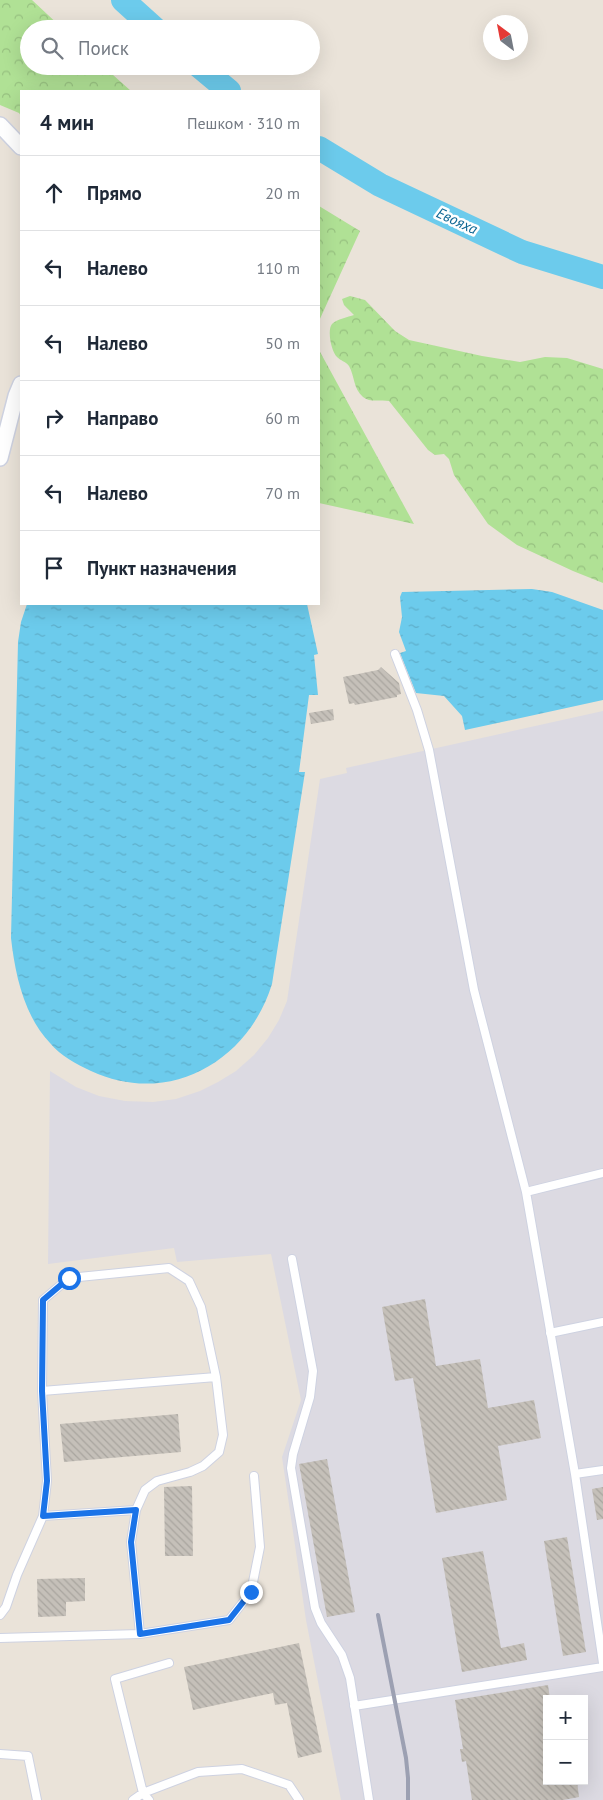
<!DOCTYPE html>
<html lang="ru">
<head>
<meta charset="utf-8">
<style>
	:root { --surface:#fff; --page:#f2f2f3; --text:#1f2937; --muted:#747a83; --line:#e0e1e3 }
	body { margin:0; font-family:"PT Sans",sans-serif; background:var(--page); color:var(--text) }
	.controls { position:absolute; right:15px; bottom:15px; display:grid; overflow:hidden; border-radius:0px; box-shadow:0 5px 20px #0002 }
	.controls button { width:45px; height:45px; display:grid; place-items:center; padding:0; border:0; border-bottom:1px solid var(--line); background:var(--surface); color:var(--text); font:25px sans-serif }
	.compass { position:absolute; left:483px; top:15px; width:45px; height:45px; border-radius:50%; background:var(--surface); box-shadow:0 5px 20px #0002; rotate:328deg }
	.stop { position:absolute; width:15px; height:15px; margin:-11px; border:4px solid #1a73e8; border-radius:50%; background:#fff }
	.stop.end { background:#1a73e8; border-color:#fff; box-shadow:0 1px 5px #0008 }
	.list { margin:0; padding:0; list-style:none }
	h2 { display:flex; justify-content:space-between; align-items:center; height:65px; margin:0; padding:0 20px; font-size:21px }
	h2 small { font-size:16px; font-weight:400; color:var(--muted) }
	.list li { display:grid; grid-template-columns:32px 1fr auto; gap:15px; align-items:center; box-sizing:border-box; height:75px; padding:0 20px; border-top:1px solid var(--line) }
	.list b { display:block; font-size:19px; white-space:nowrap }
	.list em { font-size:16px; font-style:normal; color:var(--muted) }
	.icon { flex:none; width:28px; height:28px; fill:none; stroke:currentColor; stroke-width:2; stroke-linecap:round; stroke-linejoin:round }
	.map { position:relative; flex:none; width:603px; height:1800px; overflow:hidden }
	.search { position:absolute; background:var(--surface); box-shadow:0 5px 20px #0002; left:20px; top:20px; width:300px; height:55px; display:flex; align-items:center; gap:12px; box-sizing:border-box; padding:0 18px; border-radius:28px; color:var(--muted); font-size:19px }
	.panel { position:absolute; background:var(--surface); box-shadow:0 5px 20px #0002; left:20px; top:90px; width:300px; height:515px; border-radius:0px }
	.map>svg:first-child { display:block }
	.industrial { fill:#dcdae2; fill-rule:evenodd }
	.forest { fill:url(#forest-crowns) }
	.water { fill:url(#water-ripples) }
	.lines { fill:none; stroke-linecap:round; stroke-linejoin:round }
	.river { stroke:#6ccbec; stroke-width:24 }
	.building { fill:url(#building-back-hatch) }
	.lane-casing { stroke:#ced2e1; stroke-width:10 }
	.street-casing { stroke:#ced2e1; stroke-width:18 }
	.lane { stroke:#fff; stroke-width:8 }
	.street { stroke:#fff; stroke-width:15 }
	.rail { stroke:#9ca0b2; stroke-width:4 }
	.route { stroke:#1a73e8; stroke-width:6 }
	.labels { text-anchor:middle; stroke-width:5; stroke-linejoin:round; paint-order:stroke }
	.water-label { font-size:15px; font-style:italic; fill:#0f6894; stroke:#fff }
</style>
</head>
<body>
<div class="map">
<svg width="603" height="1800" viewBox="0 0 603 1800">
	<defs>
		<pattern id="forest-crowns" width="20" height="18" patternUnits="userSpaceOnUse" patternTransform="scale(1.25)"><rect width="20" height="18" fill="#b0e195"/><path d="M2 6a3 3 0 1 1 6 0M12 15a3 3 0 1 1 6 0" fill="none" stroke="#97c180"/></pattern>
		<pattern id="water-ripples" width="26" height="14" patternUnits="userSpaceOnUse" patternTransform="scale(1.25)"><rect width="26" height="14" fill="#6ccbec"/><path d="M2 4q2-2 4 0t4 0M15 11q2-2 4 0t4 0" fill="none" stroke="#5eaeca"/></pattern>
		<pattern id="building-back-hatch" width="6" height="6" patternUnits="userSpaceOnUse" patternTransform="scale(1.25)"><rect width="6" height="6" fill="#c5c0b9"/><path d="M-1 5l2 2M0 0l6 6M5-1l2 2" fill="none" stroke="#a9a59f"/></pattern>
	</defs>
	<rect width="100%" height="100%" fill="#eae3d9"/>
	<path class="industrial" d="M603,711V1800H341L306,1620L282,1457L301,1400L271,1254L177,1262L174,1248L48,1264L50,1071L76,1087L99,1096L125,1101L153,1102L176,1099L200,1091L218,1082L236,1071L254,1055L268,1038L279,1020L287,1001L320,779L347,773L346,768ZM547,1699H584V1781H547Z"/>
	<path class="forest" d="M0,0H32L63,29H29V66H103L131,91H21V116L19,113L0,105Z
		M319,206L360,231L319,321Z
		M350,296L365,300L395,331L409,340L482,356L520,362L545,357L567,358L603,369V583L573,571L517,545L488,524L454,475L449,459L444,454L435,455L428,450L389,401C381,399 370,403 363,397C353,388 355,377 349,366C345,361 341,361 337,357C331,351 327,330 332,324C337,319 348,317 354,315L344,305L342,299Z
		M319,350L414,524L319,503Z"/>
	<path class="water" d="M532,589L552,592L603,610V700L465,730L462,716L444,696L416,693L400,653L406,651L399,632L402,617L400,597L402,592Z
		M27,604H307L318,654L314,655L318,695H309L299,772H305L272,984C248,1062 168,1107 91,1071C76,1064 61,1056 50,1043C24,1016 15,974 11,938L18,642L21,622Z"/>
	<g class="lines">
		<path class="river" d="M123,0L155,29
			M199,66L229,91
			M319,148L380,185L522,252L603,277"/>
	</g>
	<path class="building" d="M381,667L399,683L401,694L397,695V697L355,705L354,703L349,704L343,677L378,670Z
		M333,709L334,720L311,724L309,713Z
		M425,1299L436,1366L480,1359L488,1408L534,1400L541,1438L498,1446L507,1500L436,1513L413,1378L395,1381L382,1307Z
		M178,1414L181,1452L64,1462L60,1424Z
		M327,1459L355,1612L327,1617L299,1464Z
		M192,1486L193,1556H165L164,1487Z
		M603,1487V1519L597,1520L592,1489Z
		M567,1537L586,1652L563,1656L544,1541Z
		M483,1551L501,1648L524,1643L527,1660L462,1672L442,1558Z
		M85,1578V1601L66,1602V1616L38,1617L37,1579Z
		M299,1643L322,1752L298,1758L287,1703L275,1705L273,1693L193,1710L184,1667Z
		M548,1685L550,1699H547V1781H577L579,1797L563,1800H472L466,1761L462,1762L460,1749H463L455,1700Z"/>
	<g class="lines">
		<defs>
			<path id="lane" d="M395,654L417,710L429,750L474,990L526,1192L603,1173
				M526,1192L575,1474L603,1663
				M292,1259L313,1371L310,1397L293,1454L291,1468L315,1608L321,1623L342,1655L350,1678L369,1800
				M550,1333L603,1322
				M42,1391L216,1377
				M575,1474L603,1470
				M43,1516L136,1510
				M0,1615L6,1607L17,1575L43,1516L47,1481L42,1391L43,1300L69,1278L169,1268L189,1281L201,1307L216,1377L223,1435L219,1452L203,1466L190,1472L157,1481L145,1490L136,1510L131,1542L140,1634
				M0,1638L140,1634L229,1620L251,1592L260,1547L254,1476
				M354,1706L603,1667
				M0,1754L28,1756L37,1800
				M133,1800L143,1793L198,1772L242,1769L289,1785L299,1800
				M149,1800L143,1793L115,1679L169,1663"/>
			<path id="street" d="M0,125L21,147
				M0,458L16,396L21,384"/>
		</defs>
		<use href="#lane" class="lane-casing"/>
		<use href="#street" class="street-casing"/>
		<use href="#lane" class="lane"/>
		<use href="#street" class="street"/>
		<path class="rail" d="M378,1615L406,1758L408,1778V1800"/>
	</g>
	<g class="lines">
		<path class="route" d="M69,1278L43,1300L42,1391L47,1481L43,1516L136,1510L131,1542L140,1634L229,1620L251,1592"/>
	</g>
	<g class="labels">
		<g class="water-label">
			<text transform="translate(457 221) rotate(25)" y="5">Евояха</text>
		</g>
	</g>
</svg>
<div class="controls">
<button>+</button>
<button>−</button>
</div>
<svg class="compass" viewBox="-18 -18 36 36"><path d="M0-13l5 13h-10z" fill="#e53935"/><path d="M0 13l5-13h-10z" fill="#747a83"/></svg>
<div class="stop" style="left:69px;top:1278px"></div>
<div class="stop end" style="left:251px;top:1592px"></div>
<div class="search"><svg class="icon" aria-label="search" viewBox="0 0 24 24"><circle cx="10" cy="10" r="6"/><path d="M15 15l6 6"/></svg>Поиск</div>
<section class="panel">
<h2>4 мин<small>Пешком · 310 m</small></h2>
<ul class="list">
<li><svg class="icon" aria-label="ahead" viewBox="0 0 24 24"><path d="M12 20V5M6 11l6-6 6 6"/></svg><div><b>Прямо</b></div><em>20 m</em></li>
<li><svg class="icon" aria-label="left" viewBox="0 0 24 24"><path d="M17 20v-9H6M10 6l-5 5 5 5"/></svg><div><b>Налево</b></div><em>110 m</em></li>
<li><svg class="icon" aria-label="left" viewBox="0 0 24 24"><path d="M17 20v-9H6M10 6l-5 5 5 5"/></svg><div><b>Налево</b></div><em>50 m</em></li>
<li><svg class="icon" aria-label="right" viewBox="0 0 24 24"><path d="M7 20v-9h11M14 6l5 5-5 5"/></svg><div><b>Направо</b></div><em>60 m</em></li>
<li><svg class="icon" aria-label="left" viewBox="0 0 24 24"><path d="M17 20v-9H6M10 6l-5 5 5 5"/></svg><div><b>Налево</b></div><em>70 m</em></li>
<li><svg class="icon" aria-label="arrive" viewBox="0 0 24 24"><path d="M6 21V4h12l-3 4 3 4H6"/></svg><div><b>Пункт назначения</b></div></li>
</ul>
</section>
</div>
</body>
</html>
